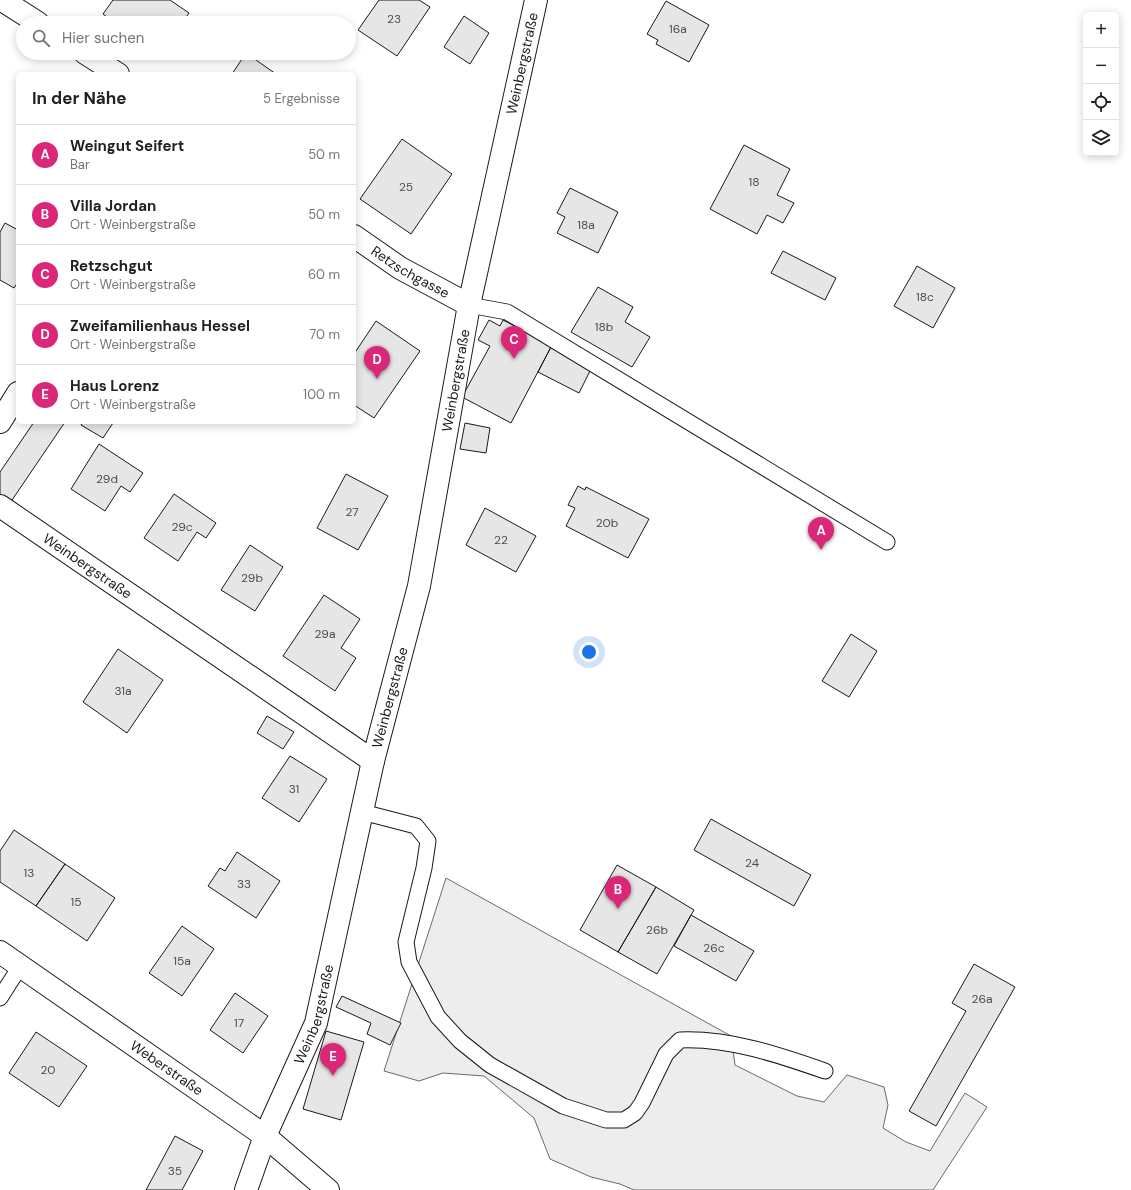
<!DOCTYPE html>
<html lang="de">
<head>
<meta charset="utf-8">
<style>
	:root { --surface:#fff; --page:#f6f6f6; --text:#202124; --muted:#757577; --line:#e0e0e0; --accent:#db2777 }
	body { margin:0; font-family:"DM Sans",sans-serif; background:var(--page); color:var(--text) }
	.controls { position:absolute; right:12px; top:12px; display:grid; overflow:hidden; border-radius:6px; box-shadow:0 2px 10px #0003 }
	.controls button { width:36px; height:36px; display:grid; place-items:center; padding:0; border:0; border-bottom:1px solid var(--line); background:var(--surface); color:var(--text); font:20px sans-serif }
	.you { position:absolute; left:589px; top:652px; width:14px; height:14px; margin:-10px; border:3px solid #fff; border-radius:50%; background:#1a73e8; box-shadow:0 0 0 6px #1a73e833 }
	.badge { display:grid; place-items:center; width:26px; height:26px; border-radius:50%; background:var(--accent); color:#fff; font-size:13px; font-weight:700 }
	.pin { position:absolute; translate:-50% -33px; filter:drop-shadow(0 1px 2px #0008) }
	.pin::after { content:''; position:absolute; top:21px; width:14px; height:12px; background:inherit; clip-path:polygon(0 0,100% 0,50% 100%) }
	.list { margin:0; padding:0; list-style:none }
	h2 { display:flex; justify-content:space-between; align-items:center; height:52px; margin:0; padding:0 16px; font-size:17px }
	h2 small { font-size:13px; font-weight:400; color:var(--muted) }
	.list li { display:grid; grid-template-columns:26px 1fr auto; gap:12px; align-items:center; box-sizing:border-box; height:60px; padding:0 16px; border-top:1px solid var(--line) }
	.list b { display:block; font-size:15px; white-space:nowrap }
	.list p { margin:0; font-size:13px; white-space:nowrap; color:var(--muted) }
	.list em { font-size:13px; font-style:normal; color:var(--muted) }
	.icon { flex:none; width:22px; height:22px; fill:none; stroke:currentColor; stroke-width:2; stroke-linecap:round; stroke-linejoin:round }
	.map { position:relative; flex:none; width:1131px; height:1190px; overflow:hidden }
	.search { position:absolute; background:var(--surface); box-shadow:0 2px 10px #0003; left:16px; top:16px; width:340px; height:44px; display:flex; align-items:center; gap:10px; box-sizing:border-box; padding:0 14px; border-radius:22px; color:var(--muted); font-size:15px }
	.panel { position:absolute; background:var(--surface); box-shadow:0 2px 10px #0003; left:16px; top:72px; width:340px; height:352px; border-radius:6px }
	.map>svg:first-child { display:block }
	.built { fill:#ededed; stroke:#6a6a6a }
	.building { fill:#e6e6e6; stroke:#1a1a1a }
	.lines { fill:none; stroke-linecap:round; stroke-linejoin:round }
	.service-casing { stroke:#1a1a1a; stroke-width:17 }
	.minor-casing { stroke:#1a1a1a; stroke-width:24 }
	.service { stroke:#fff; stroke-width:15 }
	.minor { stroke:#fff; stroke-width:22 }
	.labels { text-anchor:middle; stroke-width:3; stroke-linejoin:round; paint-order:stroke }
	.number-label { font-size:12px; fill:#4d4d4d }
	.street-label { font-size:14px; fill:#1a1a1a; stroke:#fff }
</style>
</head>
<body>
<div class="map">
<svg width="1131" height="1190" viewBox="0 0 1131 1190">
	<rect width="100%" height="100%" fill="#fff"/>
	<path class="built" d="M446,878L731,1036L735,1065L797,1096L824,1102L847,1075L884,1087L888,1105L883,1128L906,1142L930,1151L965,1093L987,1107L933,1190H634L620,1184L591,1177L550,1159L534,1118L484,1076L443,1073L419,1081L384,1071Z"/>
	<path class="building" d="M113,0H170L189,13L182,23H115L103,14Z
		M379,0H419L430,7L397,56L358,30Z
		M666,1L709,25L689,62L656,44L658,40L647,34Z
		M464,16L489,33L470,64L444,47Z
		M246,53L276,74H232Z
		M402,139L452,174L411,234L360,199Z
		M744,145L790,169L777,195L794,203L783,223L767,215L757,234L710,209Z
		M570,188L618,212L598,253L557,233L565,217L557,213Z
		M5,223L18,230V282L14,288L0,280V232Z
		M783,251L836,278L825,300L771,273Z
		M917,266L955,288L933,328L894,306Z
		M598,287L633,307L625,322L650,337L632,367L571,332Z
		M489,320L500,326L503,320L552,345L511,423L462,397L490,346L478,340Z
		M376,321L420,351L374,418L354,405V354Z
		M552,345L592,367L579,393L538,372Z
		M34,422H65L10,503L0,496V472Z
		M83,422H112L113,423L103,438L81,425Z
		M465,423L490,428L486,453L460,449Z
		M99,444L143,473L130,492L121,486L105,511L71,489Z
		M346,474L388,496L358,550L317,528Z
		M578,486L585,490L586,487L649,519L628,558L566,526L575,508L568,505Z
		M174,494L216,523L206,538L197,532L178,561L144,538Z
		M485,508L536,536L516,572L466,545Z
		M250,545L283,567L255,611L221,590Z
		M324,595L360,619L341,648L356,658L335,691L283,656Z
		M851,634L877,651L849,697L822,681Z
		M118,649L163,680L127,733L83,702Z
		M267,716L294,732L283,749L257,733Z
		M290,756L327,779L299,822L262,798Z
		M711,819L811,875L794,906L694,850Z
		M14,830L65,864L36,906L0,882V851Z
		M237,852L280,881L256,918L208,886L220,868L225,871Z
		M65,864L115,898L87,941L36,906Z
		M617,865L656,887L618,952L580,930Z
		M656,887L694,910L657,974L618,952Z
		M691,915L754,951L736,981L674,946Z
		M182,926L214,949L182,996L149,973Z
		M974,964L1015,987L936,1126L909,1111L966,1011L952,1003Z
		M235,993L268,1016L243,1053L210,1030Z
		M342,996L401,1023L390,1045L367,1034L371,1023L336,1007Z
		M326,1031L364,1042L341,1120L303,1109Z
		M36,1032L87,1066L59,1107L9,1073Z
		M175,1136L203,1151L182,1190H146Z"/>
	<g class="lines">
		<defs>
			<path id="service" d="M469,305L507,312L887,542
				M362,812L416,826L428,841L424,868L406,942L409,962L438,1017L460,1041L490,1065L563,1106L606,1120H624L635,1113L642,1103L666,1054L680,1040C730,1038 779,1055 825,1071
				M0,998L21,965"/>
			<g id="minor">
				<path d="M2,0L38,23"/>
				<path d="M85,53L118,74"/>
				<path id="s1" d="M354,236L400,268L469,305"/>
				<path d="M0,422L18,393"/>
				<path id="s2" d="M0,506L373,761"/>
				<path id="s3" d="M0,952L265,1136L328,1190"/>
				<path id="s4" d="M246,1190L265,1136L316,1023L373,761L419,586L469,305L536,0"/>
			</g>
		</defs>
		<use href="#service" class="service-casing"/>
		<use href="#minor" class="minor-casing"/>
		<use href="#service" class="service"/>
		<use href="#minor" class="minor"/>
	</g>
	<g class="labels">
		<g class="number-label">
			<text x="394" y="23">23</text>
			<text x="678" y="33">16a</text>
			<text x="754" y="186">18</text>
			<text x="406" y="191">25</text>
			<text x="586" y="229">18a</text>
			<text x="925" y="301">18c</text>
			<text x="604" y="331">18b</text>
			<text x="107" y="483">29d</text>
			<text x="352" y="516">27</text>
			<text x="607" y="527">20b</text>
			<text x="182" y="531">29c</text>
			<text x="501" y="544">22</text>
			<text x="252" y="582">29b</text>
			<text x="325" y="638">29a</text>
			<text x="123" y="695">31a</text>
			<text x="294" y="793">31</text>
			<text x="752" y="867">24</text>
			<text x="29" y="877">13</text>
			<text x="244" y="888">33</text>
			<text x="76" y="906">15</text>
			<text x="657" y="934">26b</text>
			<text x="714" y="952">26c</text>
			<text x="182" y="965">15a</text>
			<text x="982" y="1003">26a</text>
			<text x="239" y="1027">17</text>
			<text x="48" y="1074">20</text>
			<text x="175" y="1175">35</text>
		</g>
		<g class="street-label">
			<text dy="5" stroke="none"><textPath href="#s4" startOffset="1163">Weinbergstraße</textPath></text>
			<text dy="5" stroke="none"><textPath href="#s1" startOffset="67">Retzschgasse</textPath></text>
			<text dy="5" stroke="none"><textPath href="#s4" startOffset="839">Weinbergstraße</textPath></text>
			<text dy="5" stroke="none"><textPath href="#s2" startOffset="106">Weinbergstraße</textPath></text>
			<text dy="5" stroke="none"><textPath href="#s4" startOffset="515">Weinbergstraße</textPath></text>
			<text dy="5" stroke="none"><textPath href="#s4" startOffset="189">Weinbergstraße</textPath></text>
			<text dy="5" stroke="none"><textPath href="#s3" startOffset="203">Weberstraße</textPath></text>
		</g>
	</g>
</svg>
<div class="controls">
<button>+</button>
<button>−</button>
<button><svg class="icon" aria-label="locate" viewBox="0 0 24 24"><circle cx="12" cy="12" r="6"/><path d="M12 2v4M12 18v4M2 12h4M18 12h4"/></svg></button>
<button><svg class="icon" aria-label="layers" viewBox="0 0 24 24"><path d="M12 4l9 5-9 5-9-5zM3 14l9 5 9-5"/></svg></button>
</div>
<div class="you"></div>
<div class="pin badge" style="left:821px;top:550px">A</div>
<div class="pin badge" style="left:618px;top:909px">B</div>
<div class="pin badge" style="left:514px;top:359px">C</div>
<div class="pin badge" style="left:377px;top:379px">D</div>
<div class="pin badge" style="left:333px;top:1076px">E</div>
<div class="search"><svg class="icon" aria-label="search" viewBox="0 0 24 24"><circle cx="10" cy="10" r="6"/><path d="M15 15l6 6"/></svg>Hier suchen</div>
<section class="panel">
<h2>In der Nähe<small>5 Ergebnisse</small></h2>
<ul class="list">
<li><span class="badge">A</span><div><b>Weingut Seifert</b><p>Bar</p></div><em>50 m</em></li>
<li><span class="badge">B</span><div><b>Villa Jordan</b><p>Ort · Weinbergstraße</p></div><em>50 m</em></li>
<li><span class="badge">C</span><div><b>Retzschgut</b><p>Ort · Weinbergstraße</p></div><em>60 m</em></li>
<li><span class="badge">D</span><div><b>Zweifamilienhaus Hessel</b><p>Ort · Weinbergstraße</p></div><em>70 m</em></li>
<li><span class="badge">E</span><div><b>Haus Lorenz</b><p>Ort · Weinbergstraße</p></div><em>100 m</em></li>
</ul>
</section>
</div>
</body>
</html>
